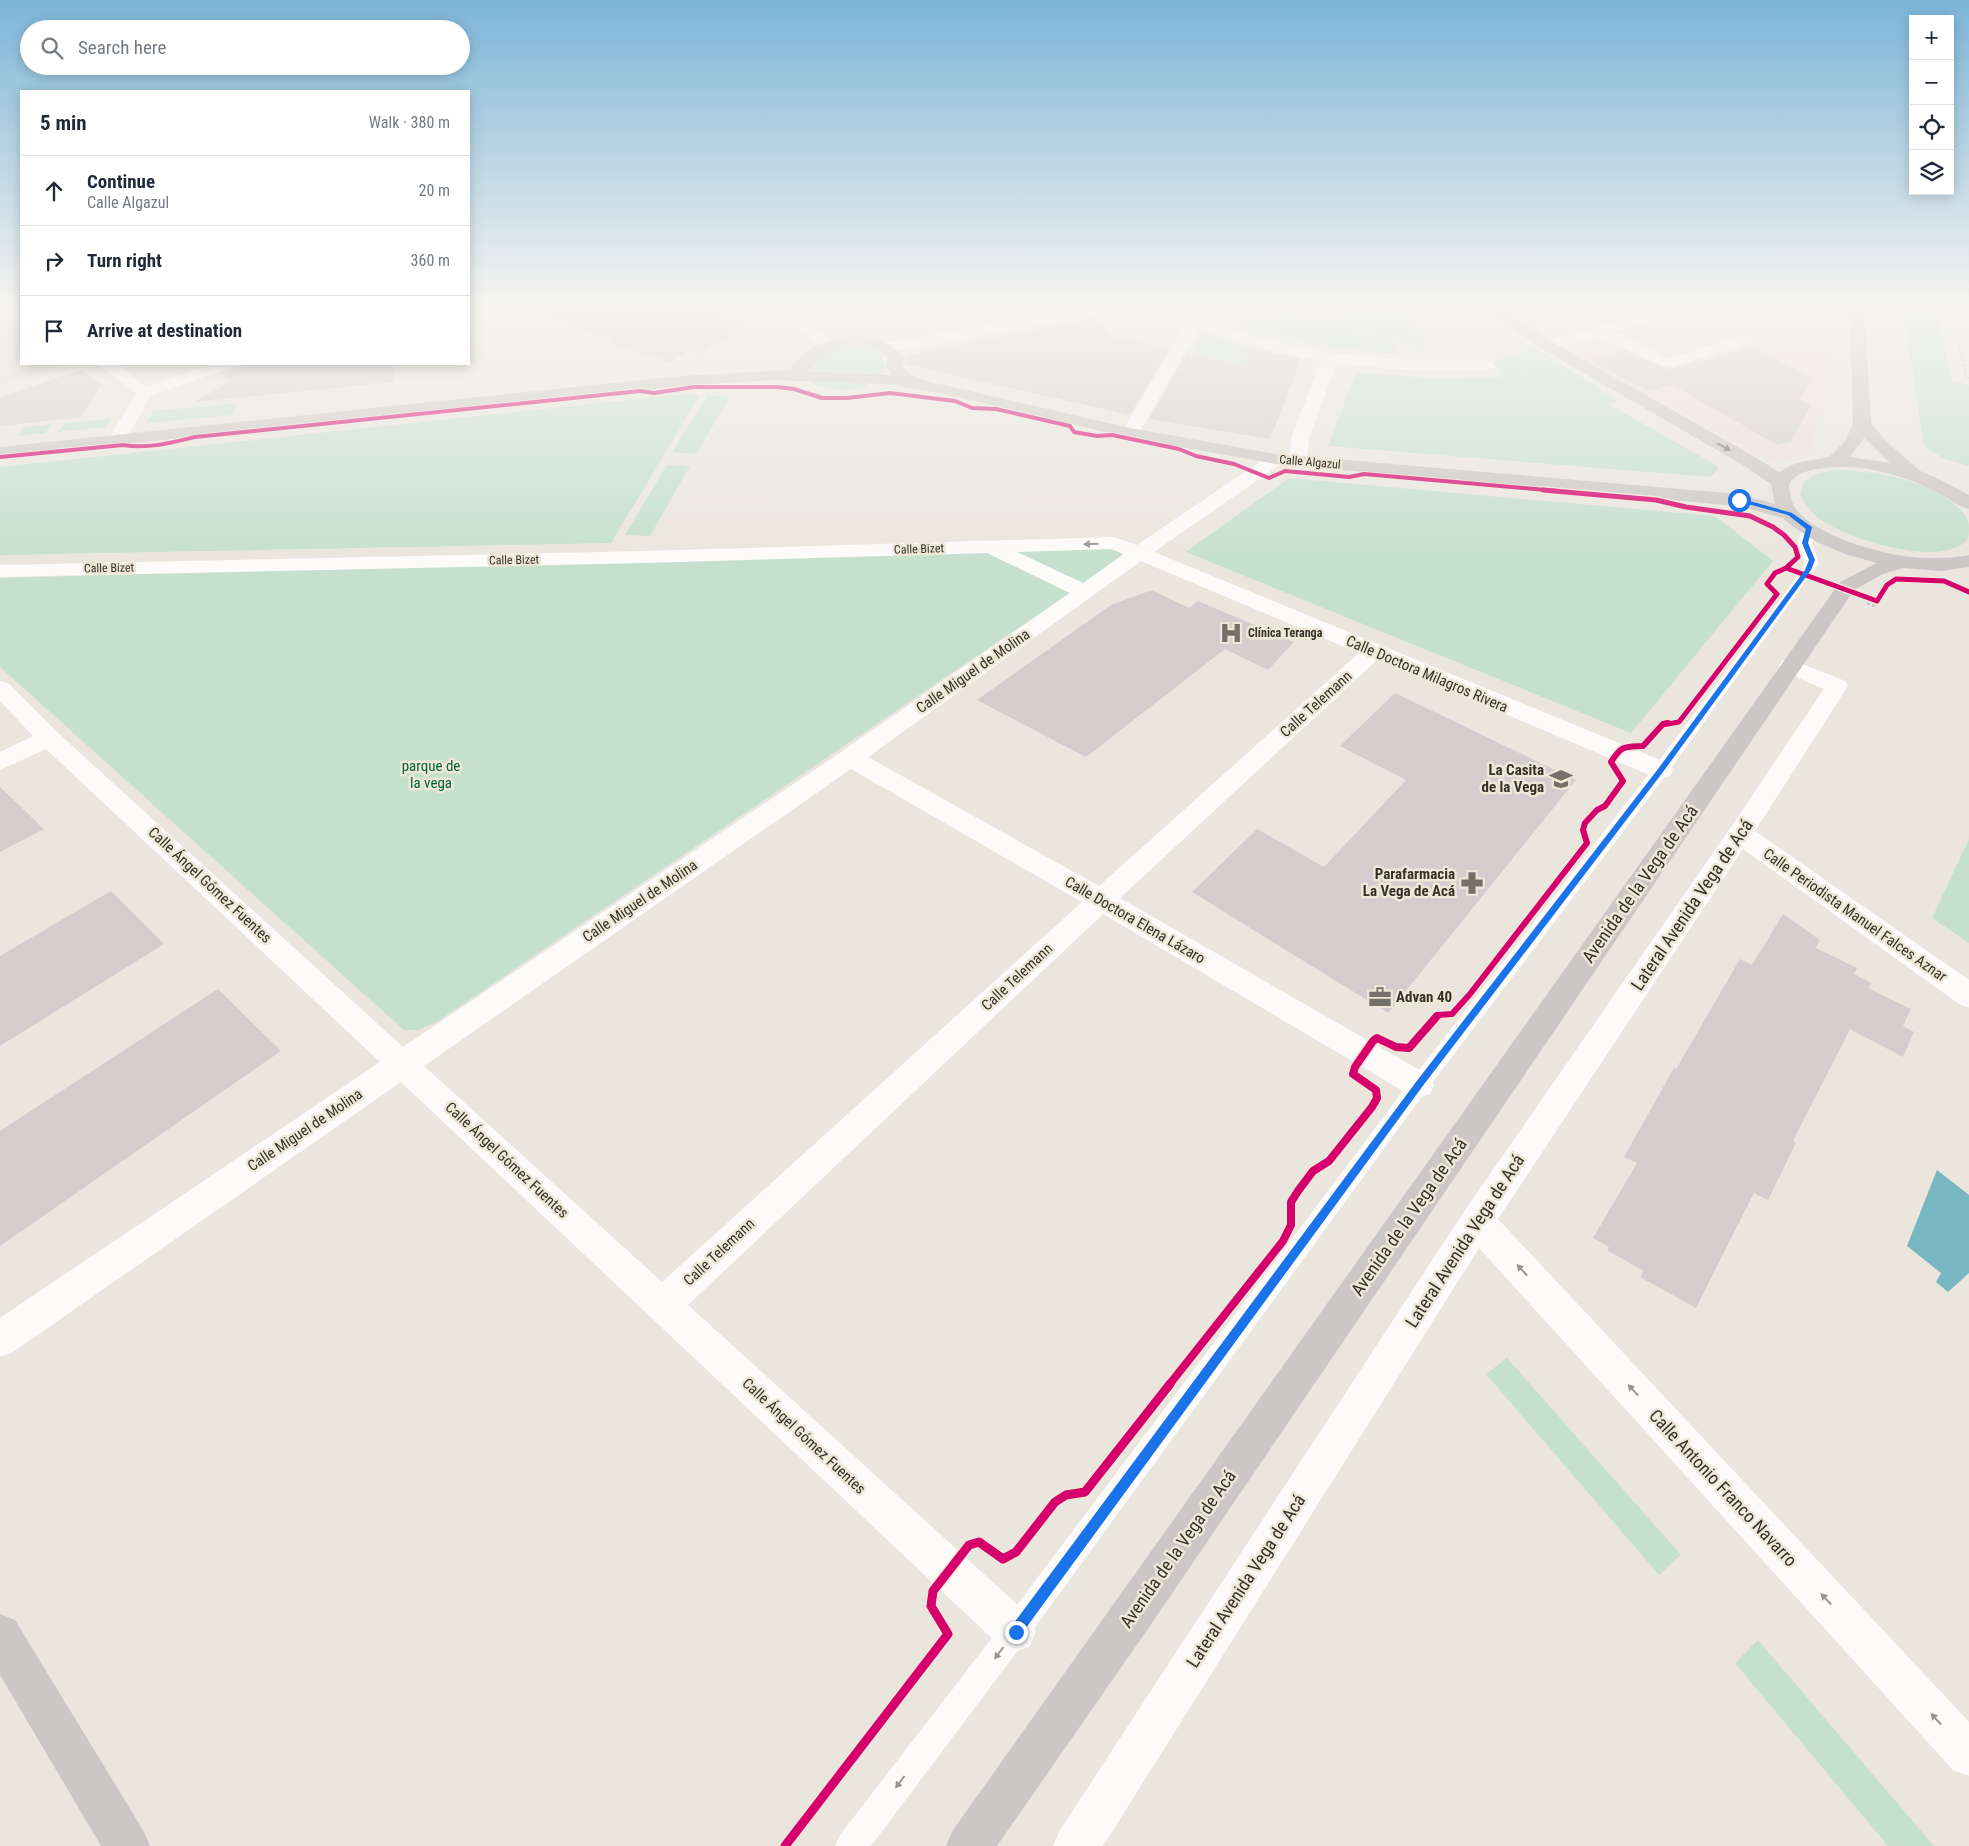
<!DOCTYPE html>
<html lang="en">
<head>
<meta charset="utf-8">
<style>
	:root { --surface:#fff; --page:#f6f6f7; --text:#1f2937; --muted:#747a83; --line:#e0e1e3 }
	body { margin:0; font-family:"Roboto Condensed",sans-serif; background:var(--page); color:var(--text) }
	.controls { position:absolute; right:15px; top:15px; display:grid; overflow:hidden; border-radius:0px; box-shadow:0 2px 12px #0003 }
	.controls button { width:45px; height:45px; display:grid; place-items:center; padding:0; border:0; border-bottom:1px solid var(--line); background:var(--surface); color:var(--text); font:25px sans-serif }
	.stop { position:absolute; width:15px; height:15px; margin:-11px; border:4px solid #1a73e8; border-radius:50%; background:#fff }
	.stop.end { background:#1a73e8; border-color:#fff; box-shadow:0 1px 5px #0008 }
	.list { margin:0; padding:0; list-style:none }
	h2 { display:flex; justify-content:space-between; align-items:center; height:65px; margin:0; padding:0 20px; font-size:21px }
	h2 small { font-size:16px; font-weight:400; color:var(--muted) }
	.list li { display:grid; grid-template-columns:32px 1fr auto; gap:15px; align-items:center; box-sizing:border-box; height:70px; padding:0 20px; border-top:1px solid var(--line) }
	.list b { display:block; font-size:19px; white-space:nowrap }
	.list p { margin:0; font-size:16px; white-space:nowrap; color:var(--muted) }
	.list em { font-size:16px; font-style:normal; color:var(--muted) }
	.icon { flex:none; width:28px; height:28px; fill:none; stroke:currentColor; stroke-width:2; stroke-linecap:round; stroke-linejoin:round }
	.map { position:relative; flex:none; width:1969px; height:1846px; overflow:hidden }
	.search { position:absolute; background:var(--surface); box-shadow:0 2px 12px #0003; left:20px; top:20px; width:450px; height:55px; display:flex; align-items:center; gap:12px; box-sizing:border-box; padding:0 18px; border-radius:28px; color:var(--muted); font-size:19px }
	.panel { position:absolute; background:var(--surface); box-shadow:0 2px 12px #0003; left:20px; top:90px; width:450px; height:275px; border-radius:0px }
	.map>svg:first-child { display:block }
	.industrial { fill:#eedede }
	.built { fill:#e4dccd }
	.green { fill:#c5e0cd }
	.water { fill:#78b6c1 }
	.building { fill:#d3cecd }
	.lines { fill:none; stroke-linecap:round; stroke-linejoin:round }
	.path-far1 { stroke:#c8c6c4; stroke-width:2; stroke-dasharray:2.5 2.5; stroke-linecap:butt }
	.path { stroke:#c8c6c4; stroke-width:2.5; stroke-dasharray:3 3; stroke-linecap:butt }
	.lane { fill:#fcfbfa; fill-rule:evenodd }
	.street { fill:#fcfbfa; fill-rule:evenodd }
	.secondary { fill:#cbc7c4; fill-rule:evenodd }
	.cycleway-far4-casing { stroke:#efe8d9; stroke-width:5.5 }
	.cycleway-far3-casing { stroke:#efe8d9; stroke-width:8 }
	.cycleway-far2-casing { stroke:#efe8d9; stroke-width:9 }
	.cycleway-far1-casing { stroke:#efe8d9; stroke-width:11 }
	.cycleway-casing { stroke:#efe8d9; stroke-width:12 }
	.cycleway-far4 { stroke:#d6006c; stroke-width:4 }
	.cycleway-far3 { stroke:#d6006c; stroke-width:5 }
	.cycleway-far2 { stroke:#d6006c; stroke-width:6 }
	.cycleway-far1 { stroke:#d6006c; stroke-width:8 }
	.cycleway { stroke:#d6006c; stroke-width:9 }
	.oneway { fill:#787570 }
	.oneway2 { fill:#989693 }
	.route { fill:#1a73e8 }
	.labels { text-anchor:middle; stroke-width:5; stroke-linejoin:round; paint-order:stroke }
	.far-street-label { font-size:12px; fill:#35322c; stroke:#efe8d9 }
	.far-poi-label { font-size:12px; font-weight:bold; fill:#35322c; stroke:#efe8d9; text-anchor:start }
	.street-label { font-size:15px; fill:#35322c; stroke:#efe8d9 }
	.park-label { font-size:15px; fill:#02613f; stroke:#efe8d9 }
	.poi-label { font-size:15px; font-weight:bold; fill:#35322c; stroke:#efe8d9; text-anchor:end }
	.near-street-label { font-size:18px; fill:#35322c; stroke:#efe8d9 }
</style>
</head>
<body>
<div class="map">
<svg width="1969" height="1846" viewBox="0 0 1969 1846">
	<rect width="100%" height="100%" fill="#eae6de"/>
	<path class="industrial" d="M1490,305H1643L1831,351L1811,452L1777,463L1547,342Z"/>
	<path class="built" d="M0,311L21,327V364H68L0,385Z"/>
	<path class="green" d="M819,305H848L819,317L810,310Z
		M1203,305H1264L1277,307L1280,313C1258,316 1216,328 1203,305Z
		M1301,305C1310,304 1323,304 1328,313C1320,322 1303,319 1295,311L1297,307Z
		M1340,305L1404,308L1407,313L1338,311L1335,306Z
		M1903,308L1937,313L1952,381L1969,385V466L1943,458L1924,446Z
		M1340,314L1408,318L1424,350L1337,319L1335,315Z
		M1289,316L1307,322L1332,321L1397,345L1392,350L1394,354C1340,349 1287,340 1235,324Z
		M1202,333L1251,349L1242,365L1193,354Z
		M847,346L868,348L883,354L884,372L878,374L811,370L809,367C817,365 817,361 822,356C829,350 839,349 847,346Z
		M1535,347L1614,398L1616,402L1610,405L1716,465L1718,470L1710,477L1328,446L1356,373L1432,378L1503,377L1492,362Z
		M809,381L866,383L868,385C851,393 824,391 809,381Z
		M675,395H700L611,543L0,555V467Z
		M708,395L730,397L696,454L672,452Z
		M237,403L232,415L147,423L153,411Z
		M111,419L105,427L58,432L65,423Z
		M52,424L45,433L19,436L25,427Z
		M667,465L690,466L650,536L625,535Z
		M1837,470C1855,471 1872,472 1890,476C1911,480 1969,501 1969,527C1969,532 1969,538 1966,541C1939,568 1851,539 1824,522C1813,515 1806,506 1800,494L1804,482L1816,474Z
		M1289,478L1715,516L1773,561L1631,733L1186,552Z
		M1115,547L1122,554L1120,559L438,1021L419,1030H404L0,667V578Z
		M1969,839V943L1932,918Z
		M1507,1358L1681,1555L1659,1575L1486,1374Z
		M1758,1640L1934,1846H1888L1735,1663Z"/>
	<path class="water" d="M1937,1170L1969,1195V1273L1948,1292L1936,1282L1941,1273L1907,1246Z"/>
	<path class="building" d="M531,305H694L744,321L724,332L733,336L699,354L689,351L670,362L609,342L613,340L570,327L574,325L530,311Z
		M1094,318L1115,338L1159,345L1158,347L1169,349L1130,415L904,364L906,359L904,356Z
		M1752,347L1813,378L1800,399L1811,405L1791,442L1777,445L1671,384L1649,391L1590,361L1624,351L1669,370Z
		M1251,349L1301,359L1270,439L1149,419L1187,353L1242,365Z
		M250,364H393L394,382L194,402L231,381L222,374Z
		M82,370L101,385L81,417L0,426V397Z
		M1152,590L1189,608L1198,601L1294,642L1268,670L1225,649L1086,757L977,700L1111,605Z
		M1395,693L1576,780L1388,1013L1192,892L1257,829L1324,867L1406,780L1340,746Z
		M0,787L44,829L0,852Z
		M111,891L164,944L0,1046V956Z
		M1783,914L1820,940L1816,948L1857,968L1854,974L1871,983L1868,988L1911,1009L1903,1026L1914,1032L1903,1057L1850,1029L1793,1141L1796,1143L1768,1200L1754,1193L1696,1308L1640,1277L1644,1271L1607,1250L1609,1247L1593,1238L1637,1163L1624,1157L1674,1068L1676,1069L1740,959L1752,965Z
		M218,989L281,1051L0,1246V1131Z"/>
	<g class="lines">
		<path class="path-far1" d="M1271,305L1291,308
			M1295,305L1291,308L1292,313C1305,321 1320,323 1333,315L1332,309L1322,305
			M1383,305L1406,307L1411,316
			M1951,305L1966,378H1969
			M1333,312L1411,316L1424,342
			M1330,317L1391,340
			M1257,318L1292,313"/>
		<path class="path" d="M1961,589L1969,594
			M1867,603L1873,606L1877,601"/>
		<path class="lane" d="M1809,525L1816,529L1812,543L1819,563L1667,774L1426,1091L1025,1641L871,1846H835L840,1835L1005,1621L1412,1079L1655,766L1796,578L1805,563L1798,543L1802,529Z"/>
		<path class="street" d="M770,305H786L838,345L836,348H824L772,308Z
			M1092,305H1121L1119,308L1114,309L887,353L881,351L879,348L881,345L887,343Z
			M1159,305H1177L1205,319L1243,334L1321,352L1406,360H1486L1492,362L1494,365L1492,368L1486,370C1436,371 1386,370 1337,363L1309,438L1307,461L1304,465L1298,466L1292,465L1289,461L1291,438L1321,361C1280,354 1241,343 1201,328L1196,333L1139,433L1136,437L1130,438L1124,437L1121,433L1182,331L1189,323L1161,308Z
			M1656,311L1661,313L1664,316L1661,319L1614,332L1669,358L1746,335L1752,337L1754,340L1752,343L1668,368L1598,337L1548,351L1542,349L1540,346L1542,343Z
			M98,364H116L147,387L213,364H236L234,367L151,396L124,442L118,443L112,442L109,438L136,394Z
			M1276,454L1282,455L1285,459L1282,463L1154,552L1670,764L1673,770L1670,776L1661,778L1652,776L1377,660L1120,898L1430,1076L1434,1085L1430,1094L1419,1098L1408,1094L1103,914L688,1305L1030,1616L1036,1631L1030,1646L1015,1652L1000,1646L401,1082L13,1352L0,1357V1318L380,1062L46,749L0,770V752L33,736L0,701V681L8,683L57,732L403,1047L841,752L1070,593L987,553L644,563L0,577V565L644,551L1114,537L1137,545L1270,455ZM1111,549L1124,554L1083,583L1017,552ZM1141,561L1359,653L1099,886L868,757ZM851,769L1082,902L662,1282L424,1066Z
			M1790,659L1845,681L1848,686L1755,831L1969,980V1008L1959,1004L1743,849L1498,1219L1969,1722V1776L1953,1770L1479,1248L1103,1846H1053L1060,1830L1465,1210L1731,827L1824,689L1782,671L1779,666L1782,661Z"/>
		<path class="secondary" d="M1480,305H1496L1554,343L1755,457L1779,472L1796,463L1829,457L1845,441L1853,424L1850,305H1864L1871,423L1886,441L1920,471L1939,479L1969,495V509L1962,507C1919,479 1864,459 1812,470C1803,472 1790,477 1789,487C1790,494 1792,504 1796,509C1816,536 1880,554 1912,557C1931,559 1950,559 1969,555V567L1941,571L1903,568L1883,574L1854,590L1152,1623L997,1846H946L953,1830L1840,582L1877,563L1845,554L1817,542L1792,526L1783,518L1738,506L1276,464L1130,438L950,395L887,384L770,380L681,386L0,457V447L681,376L790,370C813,334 878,321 904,359L901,365L908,373L922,380L1130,428L1276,454L1739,494L1775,504L1771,484L1743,465L1542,349L1482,308ZM853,346C866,346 879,348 888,359L885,366L892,375L807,371C821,357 833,348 853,346ZM1864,438L1890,463L1850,457Z
			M0,1614L15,1620L143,1830L150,1846H101L0,1675Z"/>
		<defs>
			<path id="cycleway-far4" d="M0,457L123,445C148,449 171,443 195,437L640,391L654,393L694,387H777L794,389L822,398H847L890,393L955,401L972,408L996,409L1070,426L1074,432L1097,436L1112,435L1179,449L1196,456L1234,464L1269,478L1285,471L1349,477L1364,474L1557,491"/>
			<path id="cycleway-far3" d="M1543,490L1656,500L1686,507L1750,516L1773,527L1784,535L1795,547L1798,557L1786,568L1877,601L1887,585L1896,579L1944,581L1969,592
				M1662,725L1679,722L1777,594L1767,584L1775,573L1786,568"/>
			<path id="cycleway-far2" d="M1436,1018L1438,1015L1452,1014L1470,994L1587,843L1583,830L1585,823L1597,810L1605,806L1623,781L1611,762C1622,745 1624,747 1643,746L1663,724L1668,723"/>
			<path id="cycleway-far1" d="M1169,1385L1283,1241L1291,1225V1202L1298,1191L1313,1171L1329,1161L1372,1107L1377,1098L1376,1090L1353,1074L1355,1067L1373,1041L1377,1038L1396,1047L1409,1048L1437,1016"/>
			<path id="cycleway" d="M785,1846L948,1634L931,1606L933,1591L969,1545L979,1542L1003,1559L1016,1552L1055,1502L1066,1495L1085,1492L1170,1384"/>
		</defs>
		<use href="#cycleway-far4" class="cycleway-far4-casing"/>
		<use href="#cycleway-far3" class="cycleway-far3-casing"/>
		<use href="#cycleway-far2" class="cycleway-far2-casing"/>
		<use href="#cycleway-far1" class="cycleway-far1-casing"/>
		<use href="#cycleway" class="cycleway-casing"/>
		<use href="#cycleway-far4" class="cycleway-far4"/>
		<use href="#cycleway-far3" class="cycleway-far3"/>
		<use href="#cycleway-far2" class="cycleway-far2"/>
		<use href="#cycleway-far1" class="cycleway-far1"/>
		<use href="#cycleway" class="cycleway"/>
	</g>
	<defs><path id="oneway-solid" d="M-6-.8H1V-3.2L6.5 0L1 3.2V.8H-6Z" transform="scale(1.25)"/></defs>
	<use class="oneway" href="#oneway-solid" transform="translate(1724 447) rotate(29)"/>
	<g class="oneway2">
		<use href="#oneway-solid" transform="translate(1091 544) rotate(178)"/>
		<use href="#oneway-solid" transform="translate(1522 1270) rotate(-133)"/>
		<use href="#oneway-solid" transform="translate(1633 1390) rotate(-133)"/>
		<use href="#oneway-solid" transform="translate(1826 1599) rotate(-133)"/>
		<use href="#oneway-solid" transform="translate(999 1653) rotate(127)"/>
		<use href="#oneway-solid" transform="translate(1936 1719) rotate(-133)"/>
		<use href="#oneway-solid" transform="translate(900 1782) rotate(127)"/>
	</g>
	<linearGradient id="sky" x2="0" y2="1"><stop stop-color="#7bb5d8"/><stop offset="0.54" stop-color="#f6f4f0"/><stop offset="1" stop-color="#f6f4f0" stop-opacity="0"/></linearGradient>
	<rect width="1969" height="563" fill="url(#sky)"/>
	<path class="route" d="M1739,498L1792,513L1812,527L1808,543L1815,560L1811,570L1663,772L1422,1087L1020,1636L1016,1638L1011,1636L1009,1632L1011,1627L1416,1082L1658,769L1805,570L1809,560L1802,543L1806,529L1788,515L1737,501Z"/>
	<defs>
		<symbol id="hospital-bare" viewBox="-9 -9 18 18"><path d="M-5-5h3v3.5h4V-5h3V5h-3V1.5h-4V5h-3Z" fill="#74716a" stroke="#efe8d9" stroke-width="2.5" paint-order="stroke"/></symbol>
		<symbol id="school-bare" viewBox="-9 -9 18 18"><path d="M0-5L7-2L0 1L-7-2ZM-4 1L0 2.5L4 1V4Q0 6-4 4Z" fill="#74716a" stroke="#efe8d9" stroke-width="2.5" paint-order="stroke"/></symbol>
		<symbol id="pharmacy-bare" viewBox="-9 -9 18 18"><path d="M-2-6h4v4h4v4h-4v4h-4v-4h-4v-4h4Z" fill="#74716a" stroke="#efe8d9" stroke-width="2.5" paint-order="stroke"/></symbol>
		<symbol id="office-bare" viewBox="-9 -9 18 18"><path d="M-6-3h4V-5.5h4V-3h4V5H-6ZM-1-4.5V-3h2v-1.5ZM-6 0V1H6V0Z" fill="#74716a" stroke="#efe8d9" stroke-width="2.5" paint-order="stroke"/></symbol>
	</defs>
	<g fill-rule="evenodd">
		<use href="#hospital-bare" x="1215" y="617" width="32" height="32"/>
		<use href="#school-bare" x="1545" y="763" width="32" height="32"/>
		<use href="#pharmacy-bare" x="1456" y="867" width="32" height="32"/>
		<use href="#office-bare" x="1364" y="981" width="32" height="32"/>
	</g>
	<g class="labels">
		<g class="far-street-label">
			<text transform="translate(1310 462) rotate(5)" y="4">Calle Algazul</text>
			<text transform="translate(919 549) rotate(-2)" y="4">Calle Bizet</text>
			<text transform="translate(514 560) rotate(-1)" y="4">Calle Bizet</text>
			<text transform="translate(109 568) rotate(-1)" y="4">Calle Bizet</text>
		</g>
		<g class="far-poi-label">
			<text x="1248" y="637">Clínica Teranga</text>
		</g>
		<g class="street-label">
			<text transform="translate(973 671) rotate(-35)" y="5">Calle Miguel de Molina</text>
			<text transform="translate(1427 674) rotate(23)" y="5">Calle Doctora Milagros Rivera</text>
			<text transform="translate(1316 704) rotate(-42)" y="5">Calle Telemann</text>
			<text transform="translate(210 885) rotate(43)" y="5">Calle Ángel Gómez Fuentes</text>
			<text transform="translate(640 901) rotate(-34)" y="5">Calle Miguel de Molina</text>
			<text transform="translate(1855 915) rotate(35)" y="5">Calle Periodista Manuel Falces Aznar</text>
			<text transform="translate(1135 920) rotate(30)" y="5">Calle Doctora Elena Lázaro</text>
			<text transform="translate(1017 977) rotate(-43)" y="5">Calle Telemann</text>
			<text transform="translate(305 1130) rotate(-34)" y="5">Calle Miguel de Molina</text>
			<text transform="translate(507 1160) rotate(43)" y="5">Calle Ángel Gómez Fuentes</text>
			<text transform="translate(719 1252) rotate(-43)" y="5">Calle Telemann</text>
			<text transform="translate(804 1436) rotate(43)" y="5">Calle Ángel Gómez Fuentes</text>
		</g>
		<g class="park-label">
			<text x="431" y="771">parque de<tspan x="431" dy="17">la vega</tspan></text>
		</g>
		<g class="poi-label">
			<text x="1544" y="775">La Casita<tspan x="1544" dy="17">de la Vega</tspan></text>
			<text x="1455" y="879">Parafarmacia<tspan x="1455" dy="17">La Vega de Acá</tspan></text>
			<text x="1396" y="1002" text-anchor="start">Advan 40</text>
		</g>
		<g class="near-street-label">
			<text transform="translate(1640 884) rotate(-55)" y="6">Avenida de la Vega de Acá</text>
			<text transform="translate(1692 905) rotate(-56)" y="6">Lateral Avenida Vega de Acá</text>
			<text transform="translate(1409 1217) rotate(-55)" y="6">Avenida de la Vega de Acá</text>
			<text transform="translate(1465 1241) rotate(-57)" y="6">Lateral Avenida Vega de Acá</text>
			<text transform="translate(1723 1488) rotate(47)" y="6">Calle Antonio Franco Navarro</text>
			<text transform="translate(1178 1549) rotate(-55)" y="6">Avenida de la Vega de Acá</text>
			<text transform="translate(1246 1581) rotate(-57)" y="6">Lateral Avenida Vega de Acá</text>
		</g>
	</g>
</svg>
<div class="controls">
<button>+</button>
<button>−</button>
<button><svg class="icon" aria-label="locate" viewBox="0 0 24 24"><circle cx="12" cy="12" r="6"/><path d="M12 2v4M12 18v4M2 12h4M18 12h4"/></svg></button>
<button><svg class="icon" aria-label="layers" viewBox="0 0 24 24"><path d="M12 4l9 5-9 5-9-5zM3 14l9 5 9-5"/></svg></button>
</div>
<div class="stop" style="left:1739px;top:500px"></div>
<div class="stop end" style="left:1016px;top:1632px"></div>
<div class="search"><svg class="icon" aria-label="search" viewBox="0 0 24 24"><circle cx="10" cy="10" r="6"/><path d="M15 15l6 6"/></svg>Search here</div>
<section class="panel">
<h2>5 min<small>Walk · 380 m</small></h2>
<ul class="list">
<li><svg class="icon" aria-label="ahead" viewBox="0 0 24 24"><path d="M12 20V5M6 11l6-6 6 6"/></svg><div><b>Continue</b><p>Calle Algazul</p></div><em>20 m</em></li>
<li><svg class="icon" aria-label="right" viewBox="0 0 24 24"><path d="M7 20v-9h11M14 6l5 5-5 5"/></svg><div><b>Turn right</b></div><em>360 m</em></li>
<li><svg class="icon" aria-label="arrive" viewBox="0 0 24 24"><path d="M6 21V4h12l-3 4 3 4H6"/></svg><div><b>Arrive at destination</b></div></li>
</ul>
</section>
</div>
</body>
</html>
